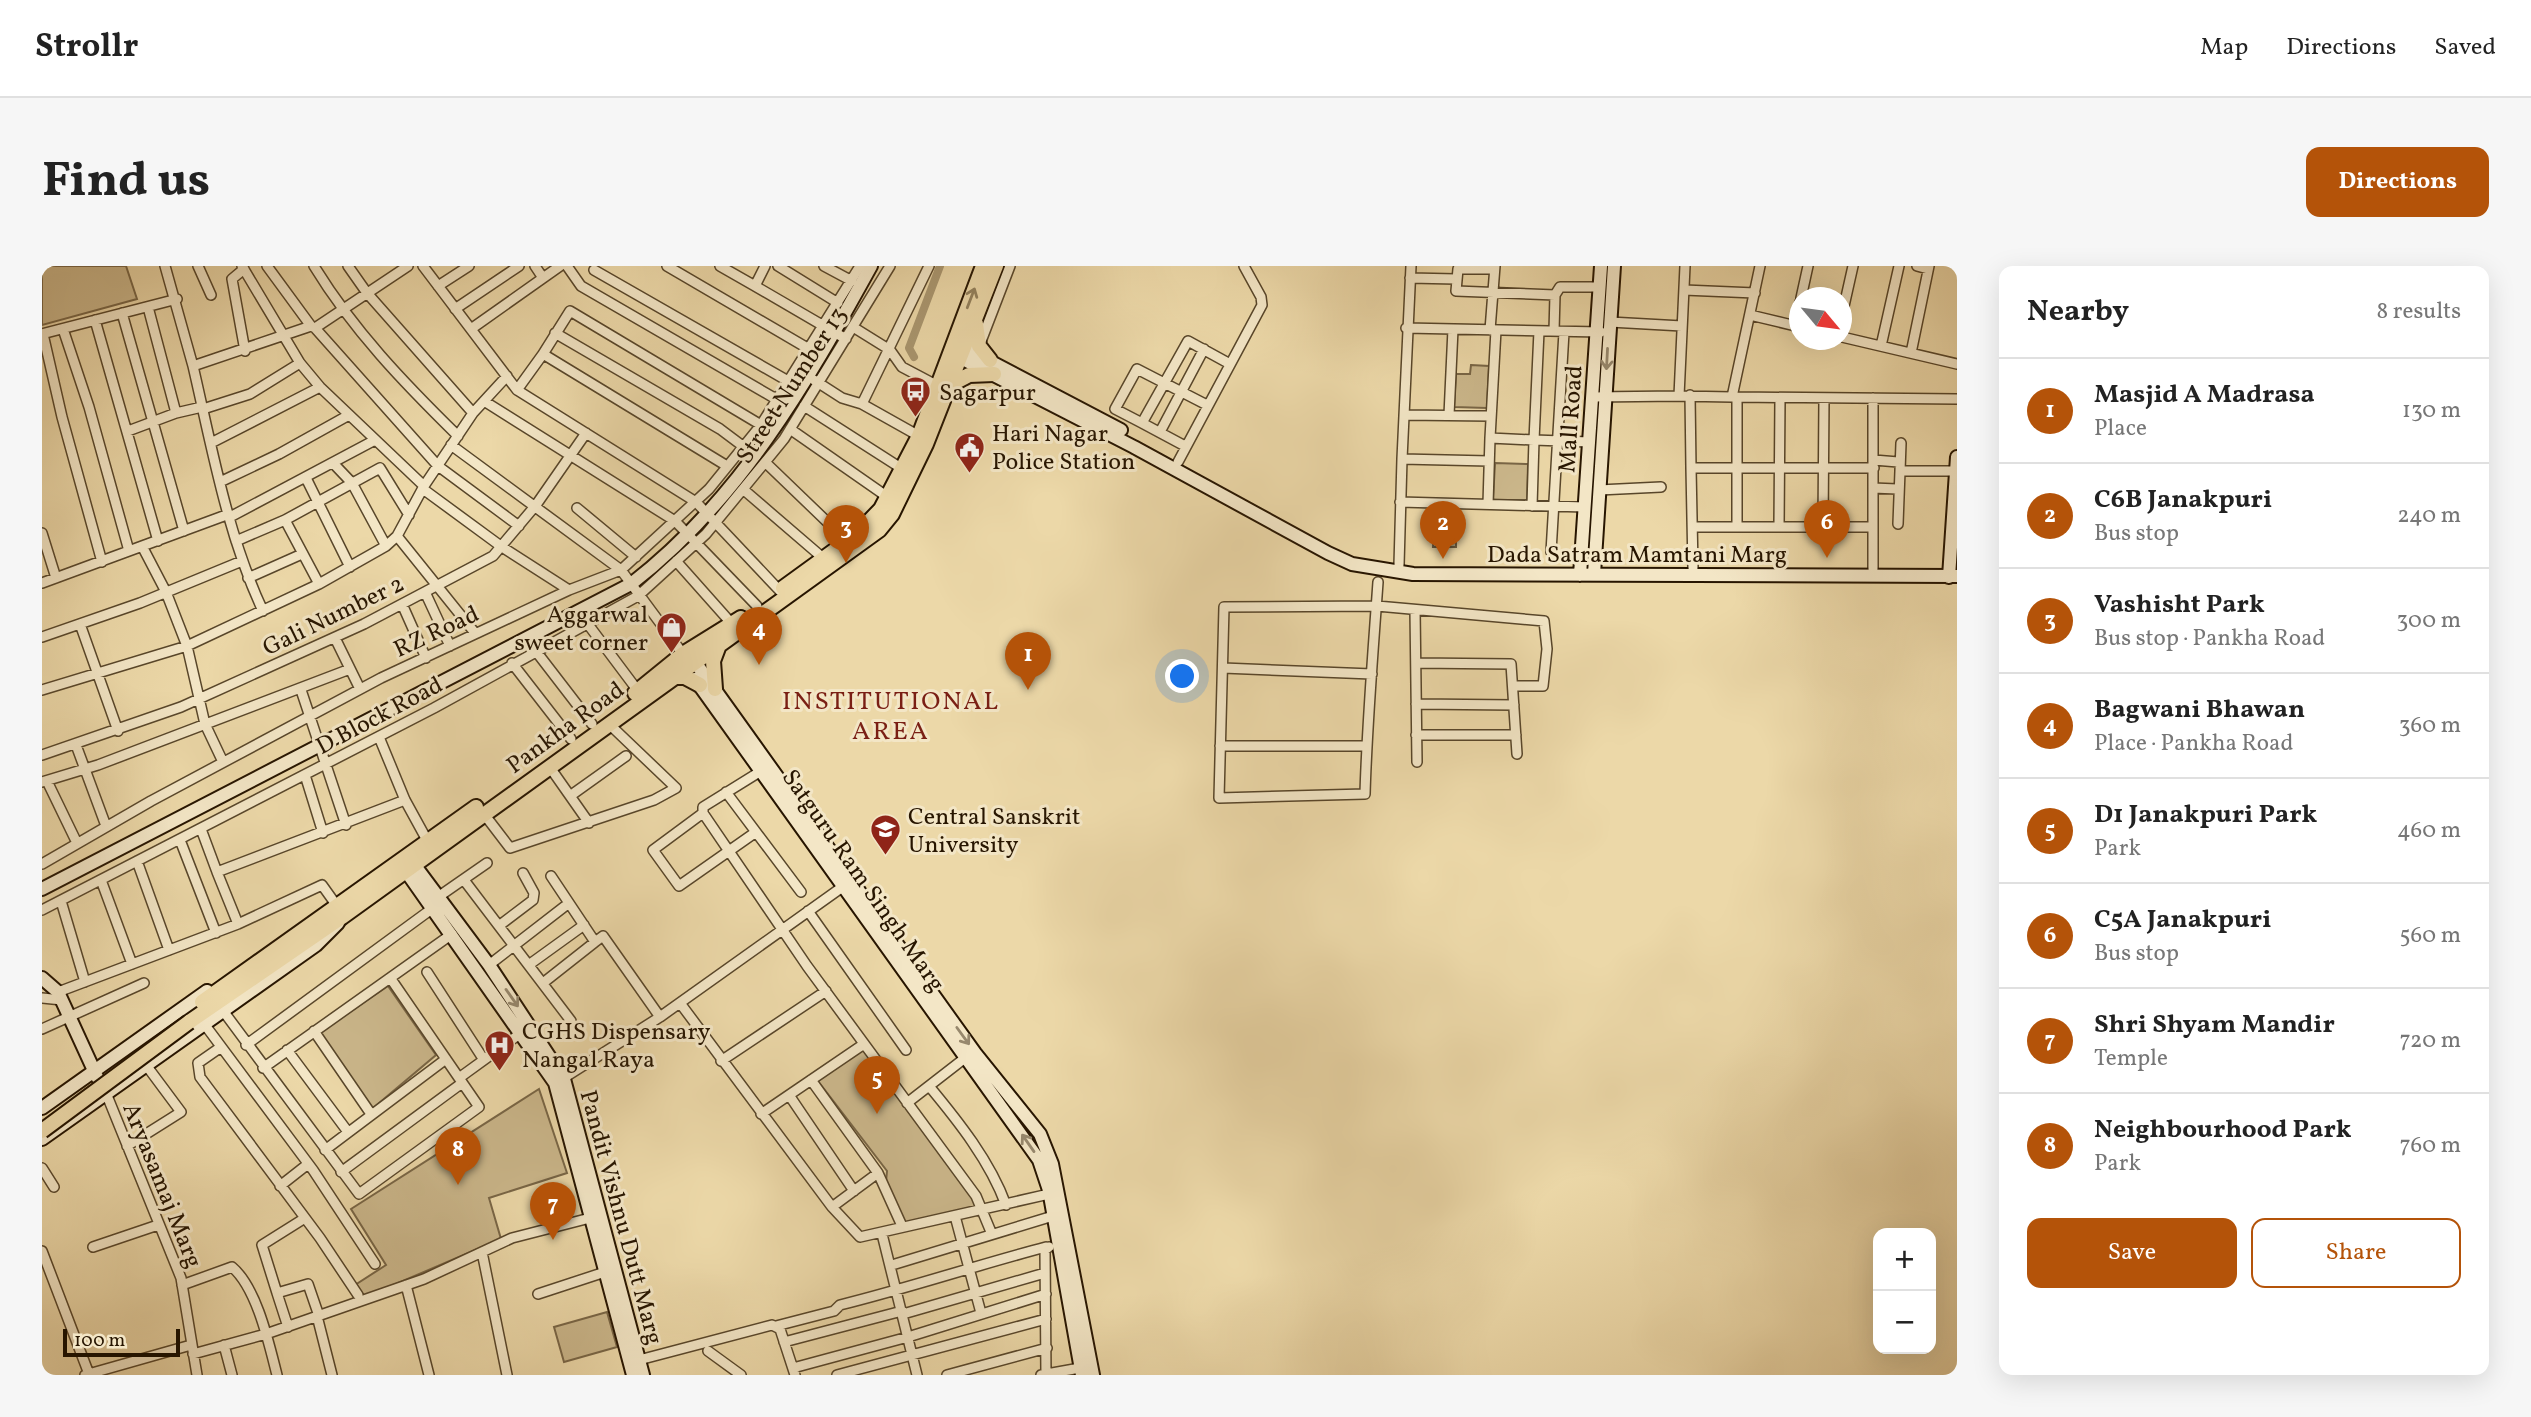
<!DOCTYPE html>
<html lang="en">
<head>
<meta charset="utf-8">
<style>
	:root { --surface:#fff; --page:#f6f6f6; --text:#222; --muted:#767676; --line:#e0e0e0; --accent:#b45309 }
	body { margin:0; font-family:Vollkorn,serif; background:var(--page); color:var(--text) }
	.controls { position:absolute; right:21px; bottom:21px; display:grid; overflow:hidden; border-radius:14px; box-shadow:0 7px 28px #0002 }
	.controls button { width:63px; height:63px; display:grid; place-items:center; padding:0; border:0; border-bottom:2px solid var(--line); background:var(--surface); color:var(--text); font:35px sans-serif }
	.compass { position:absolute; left:1747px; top:21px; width:63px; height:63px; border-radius:50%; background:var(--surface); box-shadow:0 7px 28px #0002; rotate:119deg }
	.scale { position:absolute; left:21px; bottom:18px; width:117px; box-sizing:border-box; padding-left:7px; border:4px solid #271500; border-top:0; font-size:19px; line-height:24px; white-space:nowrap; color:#271500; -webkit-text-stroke:5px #f3e6c6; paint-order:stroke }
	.you { position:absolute; left:1141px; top:411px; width:24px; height:24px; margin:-18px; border:5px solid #fff; border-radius:50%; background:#1a73e8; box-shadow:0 0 0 10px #1a73e833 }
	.badge { display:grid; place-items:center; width:46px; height:46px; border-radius:50%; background:var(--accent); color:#fff; font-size:23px; font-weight:700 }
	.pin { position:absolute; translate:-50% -58px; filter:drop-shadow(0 2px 4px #0008) }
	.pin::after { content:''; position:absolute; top:37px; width:24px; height:21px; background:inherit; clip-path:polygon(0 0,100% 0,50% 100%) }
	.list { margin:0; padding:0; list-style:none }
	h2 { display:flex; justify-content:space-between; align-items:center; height:91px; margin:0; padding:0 28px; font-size:30px }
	h2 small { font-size:23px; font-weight:400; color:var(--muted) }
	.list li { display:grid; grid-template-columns:46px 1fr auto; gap:21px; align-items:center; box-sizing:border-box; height:105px; padding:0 28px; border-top:2px solid var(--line) }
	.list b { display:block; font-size:26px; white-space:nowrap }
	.list p { margin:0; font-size:23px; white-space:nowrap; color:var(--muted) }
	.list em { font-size:23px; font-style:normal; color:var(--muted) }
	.actions { display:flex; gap:14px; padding:21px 28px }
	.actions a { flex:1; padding:16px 0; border:2px solid var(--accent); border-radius:14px; text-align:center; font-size:24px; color:var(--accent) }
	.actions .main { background:var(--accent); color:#fff }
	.map { position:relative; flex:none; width:1915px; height:1109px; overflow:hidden; border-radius:14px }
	header { display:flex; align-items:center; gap:42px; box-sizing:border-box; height:98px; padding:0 35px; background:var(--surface); border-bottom:2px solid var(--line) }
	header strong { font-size:33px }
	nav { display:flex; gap:38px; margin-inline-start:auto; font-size:24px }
	.intro { display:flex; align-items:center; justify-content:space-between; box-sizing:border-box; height:168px; padding:0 42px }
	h1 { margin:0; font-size:49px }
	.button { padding:18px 32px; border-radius:14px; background:var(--accent); color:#fff; font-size:24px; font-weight:700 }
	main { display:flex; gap:42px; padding:0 42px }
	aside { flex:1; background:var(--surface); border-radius:14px; box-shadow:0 7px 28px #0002 }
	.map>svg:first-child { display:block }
	.green { fill:#cbb78b; stroke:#796646; stroke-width:2 }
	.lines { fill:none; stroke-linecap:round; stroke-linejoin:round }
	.canal { stroke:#a9966f; stroke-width:8 }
	.street-casing { stroke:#58462a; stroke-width:12 }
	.secondary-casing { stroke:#271500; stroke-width:16 }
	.primary-casing { stroke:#271500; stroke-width:18 }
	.street { stroke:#f3e6c6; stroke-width:9 }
	.secondary { stroke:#f3e6c6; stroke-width:12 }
	.primary { stroke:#ecd8a8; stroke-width:14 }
	.primary-bridge-casing { stroke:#271500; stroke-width:18; stroke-linecap:butt }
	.primary-bridge { stroke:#ecd8a8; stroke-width:14 }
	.oneway { stroke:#93805c }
	.oneway2 { stroke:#97886d }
	.labels { text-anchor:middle; stroke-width:6; stroke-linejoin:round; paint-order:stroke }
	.street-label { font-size:24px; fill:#271500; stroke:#f3e6c6 }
	.poi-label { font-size:24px; fill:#271500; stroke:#f3e6c6; text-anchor:start }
	.neighbourhood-label { font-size:26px; letter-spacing:2px; fill:#7a1f14; stroke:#f3e6c6 }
</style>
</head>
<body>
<header>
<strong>Strollr</strong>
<nav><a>Map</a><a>Directions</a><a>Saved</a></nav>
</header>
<div class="intro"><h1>Find us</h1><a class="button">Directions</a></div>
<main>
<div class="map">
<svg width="1915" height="1109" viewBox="0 0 1915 1109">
	<rect width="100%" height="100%" fill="#ecd8a8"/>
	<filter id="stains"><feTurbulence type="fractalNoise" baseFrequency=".00286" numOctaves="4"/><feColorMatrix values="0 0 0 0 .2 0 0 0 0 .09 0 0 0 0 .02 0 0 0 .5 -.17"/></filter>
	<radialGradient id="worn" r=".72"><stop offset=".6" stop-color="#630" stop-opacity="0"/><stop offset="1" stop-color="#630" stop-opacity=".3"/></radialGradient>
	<path class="green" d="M0,0H84L95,33L0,59Z
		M1429,99L1447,100L1445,142L1412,141L1414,108H1428Z
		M1453,197L1486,198L1485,234H1451Z
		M1393,244H1414V281H1391Z
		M346,720L394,789L330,843L278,766Z
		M821,783L931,931L934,940L863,958L844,916L845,905L776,815Z
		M497,823L525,907L447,932L459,973L321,1032L313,1019L344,999L309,943Z
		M565,1046L575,1081L522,1096L512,1061Z"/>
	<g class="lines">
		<path class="canal" d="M872,91L867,82L898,0"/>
		<defs>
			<path id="street" d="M123,0L151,100
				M156,0L169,29
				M200,0L258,97L278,121L382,220
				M225,0L269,60
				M272,0C311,64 362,117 416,170
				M306,0L325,27L431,147
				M381,0L475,124L654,236L738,325
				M493,0L501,12
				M525,0L539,20L734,133
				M625,0L767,83
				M678,0L713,20L723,0
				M736,0L796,37
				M782,0L810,15
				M1643,0L1637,130L1690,131L1718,0
				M1875,0L1886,3
				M202,3L190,13L203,85
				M1452,3H1416L1414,25L1513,29
				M552,4L746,115
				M1368,12L1414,13
				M396,20L427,0
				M713,20L804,73
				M1642,24L1713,27
				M1759,32L1766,0
				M106,41L134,147L160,141
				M413,43L477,0
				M80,47L142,265
				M1708,49L1758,61
				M1800,49L1811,0
				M53,54L116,275
				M1568,56L1640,60
				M1752,60L1758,36
				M811,61L848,84L860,101L896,120
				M273,62L396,200L477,260
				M1364,62L1559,66
				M21,63L47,141L87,285
				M429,63L518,0
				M1448,64L1453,0
				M1512,65L1513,29L1518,21H1558
				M513,67L678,163L714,190
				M0,68L135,33
				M1,68L20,151L60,296
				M1800,71L1915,98
				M938,78L968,0
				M1839,80L1857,0
				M1869,87L1887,0
				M501,88L528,45L719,159
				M772,114L800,132L820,138
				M475,124L501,88L685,200
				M1648,129L1649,202H1832
				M1551,131L1637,130
				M1690,131H1695V261
				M1695,131L1915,133
				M442,135L633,255L715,340
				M762,140L862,204
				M161,143L208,128L258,97
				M1362,149L1449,150
				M1407,149L1411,63
				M1100,157L1073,143L1095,103L1165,139
				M748,163L847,232
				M86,165L134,147
				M1118,166L1162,83
				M877,170L820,138L887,0
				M1448,172L1454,64
				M169,177L278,121
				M409,179L579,304L641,388
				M1143,180L1100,157L1146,75L1188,98
				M1360,193L1369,0
				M1832,194L1856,196
				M1136,196L1220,39L1219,31L1202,0
				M291,197L310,217L344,280
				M724,197L805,275
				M1649,202L1651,302
				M1858,205L1859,177
				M264,212L308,301
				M178,216L237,188L307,149
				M1831,222L1855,223
				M381,223L460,281L527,324
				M702,224L781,292
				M1557,224L1619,221
				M1358,236L1543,241
				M1446,238L1448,172L1492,174L1497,65
				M1490,240L1492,174L1548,176
				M535,242L594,291
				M188,251L333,174
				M243,254L277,318
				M1856,258L1858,205H1914
				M1651,261H1831
				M1737,261L1738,132
				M1781,261L1782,132
				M0,267L14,312
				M355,270L433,367
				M194,275L243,254L338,202L367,249
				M100,280L124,326L145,380L163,458L181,496
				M1509,286L1522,66
				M634,295L690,358
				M1357,299L1360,193L1447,195
				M1831,303V132
				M206,312L260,288
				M1336,316C1331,387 1325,458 1323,528L1177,532L1182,341L1335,340L1502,355L1505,383L1501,420H1471
				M0,317L187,248
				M383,326L408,380
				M360,338L384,392
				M1373,344L1375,496
				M221,345C185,268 170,182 151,100L269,60L273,62L366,0
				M545,357L596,425
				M38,358L76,465
				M0,371L98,337L200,295
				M293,372L318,423
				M493,384L550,458
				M470,397L529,473
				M1374,397L1469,398L1475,488
				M1181,402L1330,408
				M0,424L145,380L277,318L344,280L355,270L382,220L431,147L465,110
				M259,424L304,559
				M1374,438L1472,439
				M1374,469H1474
				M337,471L363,534L386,576
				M34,479L64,560
				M1178,480H1324
				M0,489L139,441L322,358L451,290L494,239L544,167
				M507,500L547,557
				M263,509L281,567
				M5,515L35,577
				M0,516L56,499L308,403
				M684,526L759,626
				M528,530L584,490
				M661,547L765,700L934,930L949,966
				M442,548L468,582L612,534L634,522L566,457
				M159,563L175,606L363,534
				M714,566L637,620L611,584L661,547V541L719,505
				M138,574L174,667
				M95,595L127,684
				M0,598L109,535L339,412L527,324L579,304L667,223L719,159L818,0
				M175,606L196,658L280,619L295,640
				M509,610L553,676L561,670L618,751
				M59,614L90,698
				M422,614L529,755
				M396,631L445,597
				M19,635L43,716
				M0,644L392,442L596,330L664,268L742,173L848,0
				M766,645L864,784
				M458,659L491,634L492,627L481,607
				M488,698L542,659
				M447,699L527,637
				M385,706L442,794
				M349,713L417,812
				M501,717L553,676
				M16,726L196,658
				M0,732L20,734
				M638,737L790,941L818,971L1007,928
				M182,746L317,928L437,841L417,812L479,767
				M163,759L271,904L333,998
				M0,763L102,717
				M272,765L329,848
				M204,779L391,642
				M179,781L156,797L158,811L278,972L316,1029
				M245,784L306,866
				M679,795L784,725
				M221,802L410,668
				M769,814L836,907L860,960
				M517,815L618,751L806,617
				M887,820C916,855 948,895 964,939
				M64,827L139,1012L155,1109
				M747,829L812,925
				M865,837L923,792
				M719,848L822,778
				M85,880L139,846L104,799
				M283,884L404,793
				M0,902L12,921
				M299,906L420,817
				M238,920L266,898
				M790,941L836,907
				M913,950L939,1047
				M840,968L875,1109
				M51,981L116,959
				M0,985L47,1108
				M440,986L465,1109
				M850,999L1011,950
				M140,1019L190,1001C215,1022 227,1078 235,1109
				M364,1019L387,1109
				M235,1027L220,979L263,952
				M496,1028L563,1006
				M861,1048L1003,1007
				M275,1050L290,1109
				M734,1060L792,1045L798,1039C867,1022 935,999 1004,981
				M246,1061L235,1027L266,1018L277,1050
				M742,1076L860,1045
				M182,1079L190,1109
				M666,1085L699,1109
				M151,1088L224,1068L382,1013L470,972L548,952
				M597,1094L730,1059L738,1063L753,1109
				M751,1102L866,1071L1004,1028
				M43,1109L149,1079
				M795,1109L1004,1053
				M905,1109L1005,1082
				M999,1109L1038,1102
				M1004,1109L1003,984L1007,981"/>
			<path id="secondary" d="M915,78L1079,164
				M911,88L1092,181L1286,287L1310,298L1371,308L1915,310
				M1552,308L1572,0
				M1538,309L1559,0
				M1907,311L1915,191
				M647,392L653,396L933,787L998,868L1010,898L1051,1109
				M653,413L997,894L1007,924L1040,1109
				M368,593L447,699L522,813L601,1109
				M359,598L513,817L591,1109
				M0,623L589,318C698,234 764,118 829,0
				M0,712L16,726L55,811
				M0,842L165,725
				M0,873L274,679L296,657"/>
			<path id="primary" d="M934,58L937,80L948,94
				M908,119L927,109L952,108
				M741,322L814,269L839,243L877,170L941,0
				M631,411H643L658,419
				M673,423L671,395L677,379
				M593,427L641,388L699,352
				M160,736L434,541
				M147,756L300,651L837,264L850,248L884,178L954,0"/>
		</defs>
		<use href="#street" class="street-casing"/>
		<use href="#secondary" class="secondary-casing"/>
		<use href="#primary" class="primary-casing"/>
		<use href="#street" class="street"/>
		<use href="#secondary" class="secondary"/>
		<use href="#primary" class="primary"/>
		<defs>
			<path id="primary-bridge" d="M0,865L147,756"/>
		</defs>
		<use href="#primary-bridge" class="primary-bridge-casing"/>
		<use href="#primary-bridge" class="primary-bridge"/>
	</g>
	<defs><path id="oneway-shaft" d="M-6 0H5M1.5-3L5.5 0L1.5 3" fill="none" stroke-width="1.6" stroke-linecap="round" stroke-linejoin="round" transform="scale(1.75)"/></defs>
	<use class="oneway" href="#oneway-shaft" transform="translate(929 32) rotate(-69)"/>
	<g class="oneway2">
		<use href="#oneway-shaft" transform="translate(1565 93) rotate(93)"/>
		<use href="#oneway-shaft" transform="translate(470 732) rotate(55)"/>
		<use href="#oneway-shaft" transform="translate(921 770) rotate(54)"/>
		<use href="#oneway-shaft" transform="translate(986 877) rotate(-125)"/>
	</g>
	<defs>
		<symbol id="bus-pin" viewBox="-11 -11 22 30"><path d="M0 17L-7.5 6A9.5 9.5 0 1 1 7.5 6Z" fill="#8f2418" stroke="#f3e6c6"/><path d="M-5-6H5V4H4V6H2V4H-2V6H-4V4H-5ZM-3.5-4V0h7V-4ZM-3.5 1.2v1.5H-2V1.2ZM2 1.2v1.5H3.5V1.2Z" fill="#fff"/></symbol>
		<symbol id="civic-pin" viewBox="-11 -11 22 30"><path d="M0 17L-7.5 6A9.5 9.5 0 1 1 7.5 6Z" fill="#8f2418" stroke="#f3e6c6"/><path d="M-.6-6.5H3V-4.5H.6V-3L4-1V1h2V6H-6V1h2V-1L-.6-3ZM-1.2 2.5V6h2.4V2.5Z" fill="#fff"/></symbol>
		<symbol id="shop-pin" viewBox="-11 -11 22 30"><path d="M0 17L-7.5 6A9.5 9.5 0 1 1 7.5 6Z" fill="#8f2418" stroke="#f3e6c6"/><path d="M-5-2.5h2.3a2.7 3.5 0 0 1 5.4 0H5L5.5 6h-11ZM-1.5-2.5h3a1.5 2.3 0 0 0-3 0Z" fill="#fff"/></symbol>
		<symbol id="university-pin" viewBox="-11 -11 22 30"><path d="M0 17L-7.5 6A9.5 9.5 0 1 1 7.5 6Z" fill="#8f2418" stroke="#f3e6c6"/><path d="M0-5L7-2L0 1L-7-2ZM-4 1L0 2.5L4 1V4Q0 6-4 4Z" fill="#fff"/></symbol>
		<symbol id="hospital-pin" viewBox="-11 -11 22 30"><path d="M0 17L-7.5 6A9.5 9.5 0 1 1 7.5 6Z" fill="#8f2418" stroke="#f3e6c6"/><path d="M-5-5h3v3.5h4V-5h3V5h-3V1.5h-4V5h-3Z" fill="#fff"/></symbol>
	</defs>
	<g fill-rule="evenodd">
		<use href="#bus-pin" x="856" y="108" width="35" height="47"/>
		<use href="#civic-pin" x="910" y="164" width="35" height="47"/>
		<use href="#shop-pin" x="612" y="344" width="35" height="47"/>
		<use href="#university-pin" x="826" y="546" width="35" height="47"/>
		<use href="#hospital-pin" x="440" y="762" width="35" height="47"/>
	</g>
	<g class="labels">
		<g class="street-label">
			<text transform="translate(749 119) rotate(-57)" y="8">Street Number 13</text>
			<text transform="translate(1528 153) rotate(-86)" y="8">Mall Road</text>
			<text x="1595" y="296">Dada Satram Mamtani Marg</text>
			<text transform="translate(291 349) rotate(-26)" y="8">Gali Number 2</text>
			<text transform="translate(394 365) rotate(-25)" y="8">RZ Road</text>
			<text transform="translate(337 449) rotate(-28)" y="8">D Block Road</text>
			<text transform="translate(523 461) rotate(-36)" y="8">Pankha Road</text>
			<text transform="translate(822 614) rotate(55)" y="8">Satguru Ram Singh Marg</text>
			<text transform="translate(121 919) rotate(68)" y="8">Aryasamaj Marg</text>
			<text transform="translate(580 951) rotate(75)" y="8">Pandit Vishnu Dutt Marg</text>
		</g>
		<g class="poi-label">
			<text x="897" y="134">Sagarpur</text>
			<text x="950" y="175">Hari Nagar<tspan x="950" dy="28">Police Station</tspan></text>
			<text x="606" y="356" text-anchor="end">Aggarwal<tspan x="606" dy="28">sweet corner</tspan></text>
			<text x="866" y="558">Central Sanskrit<tspan x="866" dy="28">University</tspan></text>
			<text x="480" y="773">CGHS Dispensary<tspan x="480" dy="28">Nangal Raya</tspan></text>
		</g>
		<g class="neighbourhood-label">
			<text x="849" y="443">INSTITUTIONAL<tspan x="849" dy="30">AREA</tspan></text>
		</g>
	</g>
	<rect width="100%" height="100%" filter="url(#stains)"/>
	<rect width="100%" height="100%" fill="url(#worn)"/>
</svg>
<div class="controls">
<button>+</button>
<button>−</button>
</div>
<svg class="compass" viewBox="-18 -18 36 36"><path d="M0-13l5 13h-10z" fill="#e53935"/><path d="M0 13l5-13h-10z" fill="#767676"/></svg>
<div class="scale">100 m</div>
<div class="you"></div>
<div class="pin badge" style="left:986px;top:424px">1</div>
<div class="pin badge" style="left:1401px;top:293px">2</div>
<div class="pin badge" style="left:804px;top:297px">3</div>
<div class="pin badge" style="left:717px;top:399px">4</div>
<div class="pin badge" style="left:835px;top:848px">5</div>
<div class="pin badge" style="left:1785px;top:292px">6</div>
<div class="pin badge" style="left:511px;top:974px">7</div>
<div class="pin badge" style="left:416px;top:919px">8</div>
</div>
<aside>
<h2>Nearby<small>8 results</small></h2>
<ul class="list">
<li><span class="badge">1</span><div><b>Masjid A Madrasa</b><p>Place</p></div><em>130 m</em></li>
<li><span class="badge">2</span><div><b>C6B Janakpuri</b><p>Bus stop</p></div><em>240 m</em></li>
<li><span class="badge">3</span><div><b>Vashisht Park</b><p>Bus stop · Pankha Road</p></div><em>300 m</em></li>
<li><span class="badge">4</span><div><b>Bagwani Bhawan</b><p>Place · Pankha Road</p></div><em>360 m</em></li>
<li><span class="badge">5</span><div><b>D1 Janakpuri Park</b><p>Park</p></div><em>460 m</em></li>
<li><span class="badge">6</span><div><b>C5A Janakpuri</b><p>Bus stop</p></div><em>560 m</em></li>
<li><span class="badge">7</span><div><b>Shri Shyam Mandir</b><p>Temple</p></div><em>720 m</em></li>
<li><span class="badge">8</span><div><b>Neighbourhood Park</b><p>Park</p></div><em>760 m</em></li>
</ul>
<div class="actions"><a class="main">Save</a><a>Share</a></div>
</aside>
</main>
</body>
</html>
